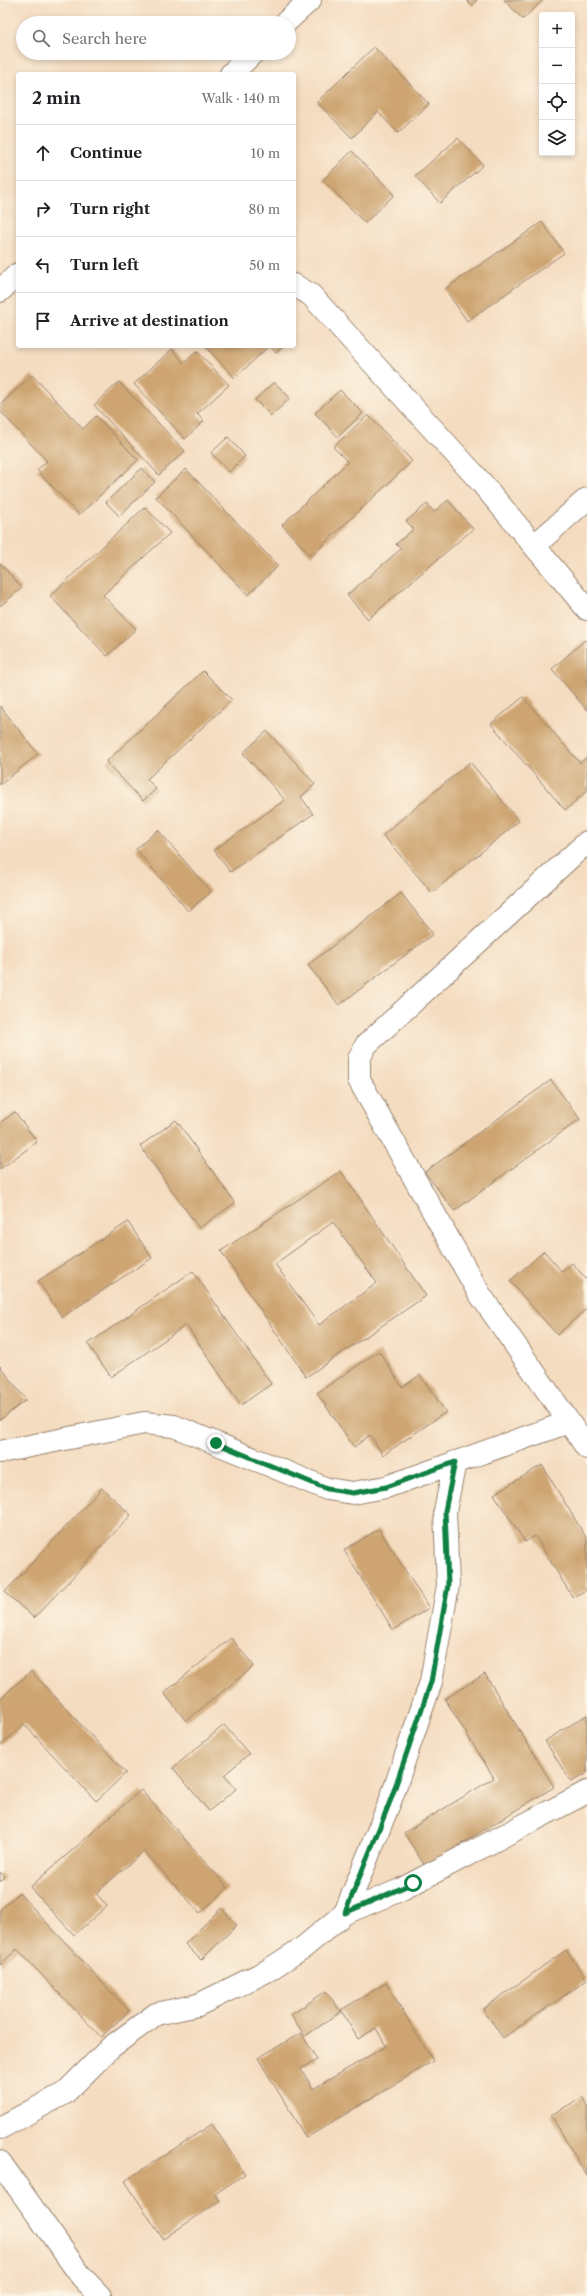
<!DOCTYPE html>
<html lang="en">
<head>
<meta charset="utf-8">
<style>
	:root { --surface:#fff; --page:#f2f2f2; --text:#202124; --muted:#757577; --line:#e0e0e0 }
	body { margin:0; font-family:"Libre Caslon Text",serif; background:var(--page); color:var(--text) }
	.controls { position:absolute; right:12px; top:12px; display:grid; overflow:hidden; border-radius:4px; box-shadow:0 2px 6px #0003 }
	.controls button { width:36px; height:36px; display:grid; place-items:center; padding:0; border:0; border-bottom:1px solid var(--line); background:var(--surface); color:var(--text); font:20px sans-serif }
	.stop { position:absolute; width:12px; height:12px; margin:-9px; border:3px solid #0b8043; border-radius:50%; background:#fff }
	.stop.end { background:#0b8043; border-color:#fff; box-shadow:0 1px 4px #0008 }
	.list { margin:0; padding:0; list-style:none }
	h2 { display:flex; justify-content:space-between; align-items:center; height:52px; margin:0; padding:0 16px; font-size:17px }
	h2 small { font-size:13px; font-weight:400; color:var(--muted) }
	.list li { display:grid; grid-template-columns:26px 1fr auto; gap:12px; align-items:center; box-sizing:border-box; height:56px; padding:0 16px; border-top:1px solid var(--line) }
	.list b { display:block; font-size:15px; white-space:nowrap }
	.list em { font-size:13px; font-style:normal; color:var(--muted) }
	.icon { flex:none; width:22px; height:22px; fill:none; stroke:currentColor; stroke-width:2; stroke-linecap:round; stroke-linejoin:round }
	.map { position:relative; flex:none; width:587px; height:2296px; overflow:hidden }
	.search { position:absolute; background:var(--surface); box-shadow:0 2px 6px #0003; left:16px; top:16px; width:280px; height:44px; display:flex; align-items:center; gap:10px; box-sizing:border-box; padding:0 14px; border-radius:22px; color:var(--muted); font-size:15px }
	.panel { position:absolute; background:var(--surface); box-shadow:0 2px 6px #0003; left:16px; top:72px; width:280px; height:276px; border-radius:4px }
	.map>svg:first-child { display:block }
	.building { fill:#cea572; fill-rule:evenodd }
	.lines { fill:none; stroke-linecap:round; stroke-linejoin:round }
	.minor-casing { stroke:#98836f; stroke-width:24 }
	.minor { stroke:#fff; stroke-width:22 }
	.route { stroke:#0b8043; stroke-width:5 }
</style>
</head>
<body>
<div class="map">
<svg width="587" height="2296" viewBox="0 0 587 2296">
	<rect width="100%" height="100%" fill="#fcf5e5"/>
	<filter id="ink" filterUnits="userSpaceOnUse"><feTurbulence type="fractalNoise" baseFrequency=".025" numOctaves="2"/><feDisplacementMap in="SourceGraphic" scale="8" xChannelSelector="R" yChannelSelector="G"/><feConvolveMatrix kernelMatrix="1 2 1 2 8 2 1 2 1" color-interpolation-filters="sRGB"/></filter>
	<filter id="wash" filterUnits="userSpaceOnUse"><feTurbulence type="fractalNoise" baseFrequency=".012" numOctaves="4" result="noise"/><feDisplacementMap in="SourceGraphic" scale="16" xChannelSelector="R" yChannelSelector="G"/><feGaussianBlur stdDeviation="0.9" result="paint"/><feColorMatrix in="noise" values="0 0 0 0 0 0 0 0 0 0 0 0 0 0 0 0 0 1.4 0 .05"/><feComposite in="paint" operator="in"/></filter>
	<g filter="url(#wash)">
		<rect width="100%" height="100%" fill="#f4dcc0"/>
		<g id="blocks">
			<path class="building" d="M466,0H477L472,6Z
				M504,0H543L523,19Z
				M374,47L429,104L398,133L378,112L352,138L317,102Z
				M458,138L483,165L440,203L415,176Z
				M352,151L394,195L365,223L323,180Z
				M542,222L564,253L467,321L445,289Z
				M205,346H269L235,378Z
				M270,346H283L276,353Z
				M172,349L184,363L197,351L229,385L197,414L204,421L185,439L134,384Z
				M32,375L83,429L96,416L138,460L79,515L37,470L47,461L0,411V405Z
				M119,382L185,451L159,475L94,405Z
				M274,382L290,398L271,416L255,400Z
				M340,390L363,413L338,437L315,413Z
				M368,415L412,461L311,556L282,525L348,462L333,447Z
				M228,437L245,456L229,472L211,453Z
				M142,468L155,482L119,516L106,502Z
				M186,469L278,566L248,595L156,497Z
				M448,500L473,529L368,619L347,595L401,549L396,544L414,529L406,521L427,504L434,512Z
				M145,507L170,533L103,595L136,629L107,656L50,596Z
				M0,563L22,588L0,606Z
				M585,640L587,642V710L552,669Z
				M203,671L232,700L147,779L156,789L143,801L106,762Z
				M523,697L580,763L587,757V791L565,810L491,724Z
				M0,706L38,754L0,785Z
				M267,731L315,784L301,797L313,814L230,872L214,850L285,800L243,753Z
				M470,762L519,821L432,893L383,835Z
				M158,830L211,892L188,911L136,849Z
				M401,893L433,934L339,1005L308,965Z
				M551,1080L580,1119L454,1211L425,1172Z
				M15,1112L37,1142L0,1169V1123Z
				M176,1120L235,1203L199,1228L140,1146Z
				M341,1171L426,1296L306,1377L221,1251ZM333,1222L377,1283L319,1325L275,1264Z
				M128,1222L152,1258L62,1317L38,1281Z
				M544,1251L562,1272L572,1263L587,1280V1308L557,1335L510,1281Z
				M193,1271L271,1384L241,1405L186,1325L111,1377L88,1344Z
				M379,1351L402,1387L420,1375L446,1412L383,1455L370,1435L354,1447L317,1393Z
				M0,1366L26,1400L0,1420Z
				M542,1465L587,1539V1589L573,1598L535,1536L525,1542L494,1494Z
				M102,1488L131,1515L34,1618L5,1592Z
				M379,1529L429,1608L393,1630L344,1550Z
				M231,1638L254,1666L186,1721L164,1693Z
				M31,1671L126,1773L96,1801L24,1724L0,1746V1699Z
				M485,1674L554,1787L425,1866L404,1833L494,1778L445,1699Z
				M587,1715V1773L571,1782L545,1741Z
				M224,1725L249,1754L224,1775L236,1789L209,1811L173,1768Z
				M141,1790L228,1888L200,1913L144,1851L96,1893L107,1906L74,1935L30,1887Z
				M0,1872L5,1877L0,1882Z
				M19,1893L129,2011L101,2037L17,1949L0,1965V1910Z
				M221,1908L237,1925L201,1960L185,1944Z
				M566,1950L587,1980L503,2038L483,2009Z
				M386,1983L433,2061L306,2138L258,2058L301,2033L317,2060L301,2069L313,2089L386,2046L376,2028L358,2039L341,2010Z
				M326,1991L341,2012L305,2036L291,2015Z
				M583,2097L587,2104V2176L551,2115Z
				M212,2124L245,2174L215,2194L220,2201L163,2239L125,2181Z"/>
		</g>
	</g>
	<g filter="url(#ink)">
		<use href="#blocks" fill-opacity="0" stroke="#98836f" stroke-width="1"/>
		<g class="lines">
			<defs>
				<path id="minor" d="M285,23L310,0
					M231,74L253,53
					M294,285L311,295L480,481L587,609
					M0,291L18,274
					M534,546L587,499
					M587,842L366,1045L359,1059V1080L479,1293L587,1448
					M0,1452L144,1423L174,1426L327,1489L353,1493L386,1487L569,1422
					M345,1913L391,1799L431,1682L448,1585L445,1511L455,1462
					M0,2128L65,2093L111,2047L156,2014L198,2005L267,1971L304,1947L345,1913L400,1890L587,1792
					M0,2162L81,2276L100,2296"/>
			</defs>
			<use href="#minor" class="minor-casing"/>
			<use href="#minor" class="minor"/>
		</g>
	</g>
	<g class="lines" filter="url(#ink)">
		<path class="route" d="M216,1443L327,1489L353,1493L386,1487L455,1462L445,1511L448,1585L431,1682L391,1799L345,1913L413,1883"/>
	</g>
</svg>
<div class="controls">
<button>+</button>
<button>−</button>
<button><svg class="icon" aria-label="locate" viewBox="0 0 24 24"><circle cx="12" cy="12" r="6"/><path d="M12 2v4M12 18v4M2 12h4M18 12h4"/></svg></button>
<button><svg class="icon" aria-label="layers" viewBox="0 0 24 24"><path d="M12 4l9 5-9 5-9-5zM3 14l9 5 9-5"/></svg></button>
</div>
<div class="stop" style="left:413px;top:1883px"></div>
<div class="stop end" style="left:216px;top:1443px"></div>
<div class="search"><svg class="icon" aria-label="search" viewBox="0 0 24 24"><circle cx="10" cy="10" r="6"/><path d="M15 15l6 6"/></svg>Search here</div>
<section class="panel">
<h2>2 min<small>Walk · 140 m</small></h2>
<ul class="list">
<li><svg class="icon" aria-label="ahead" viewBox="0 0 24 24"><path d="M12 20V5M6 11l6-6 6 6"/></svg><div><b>Continue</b></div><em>10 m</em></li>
<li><svg class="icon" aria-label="right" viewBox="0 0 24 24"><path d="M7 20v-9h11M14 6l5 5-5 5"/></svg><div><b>Turn right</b></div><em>80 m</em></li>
<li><svg class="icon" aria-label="left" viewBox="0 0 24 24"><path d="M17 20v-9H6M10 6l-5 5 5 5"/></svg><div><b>Turn left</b></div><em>50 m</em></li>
<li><svg class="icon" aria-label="arrive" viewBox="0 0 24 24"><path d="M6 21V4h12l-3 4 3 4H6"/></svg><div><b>Arrive at destination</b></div></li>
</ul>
</section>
</div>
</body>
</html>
